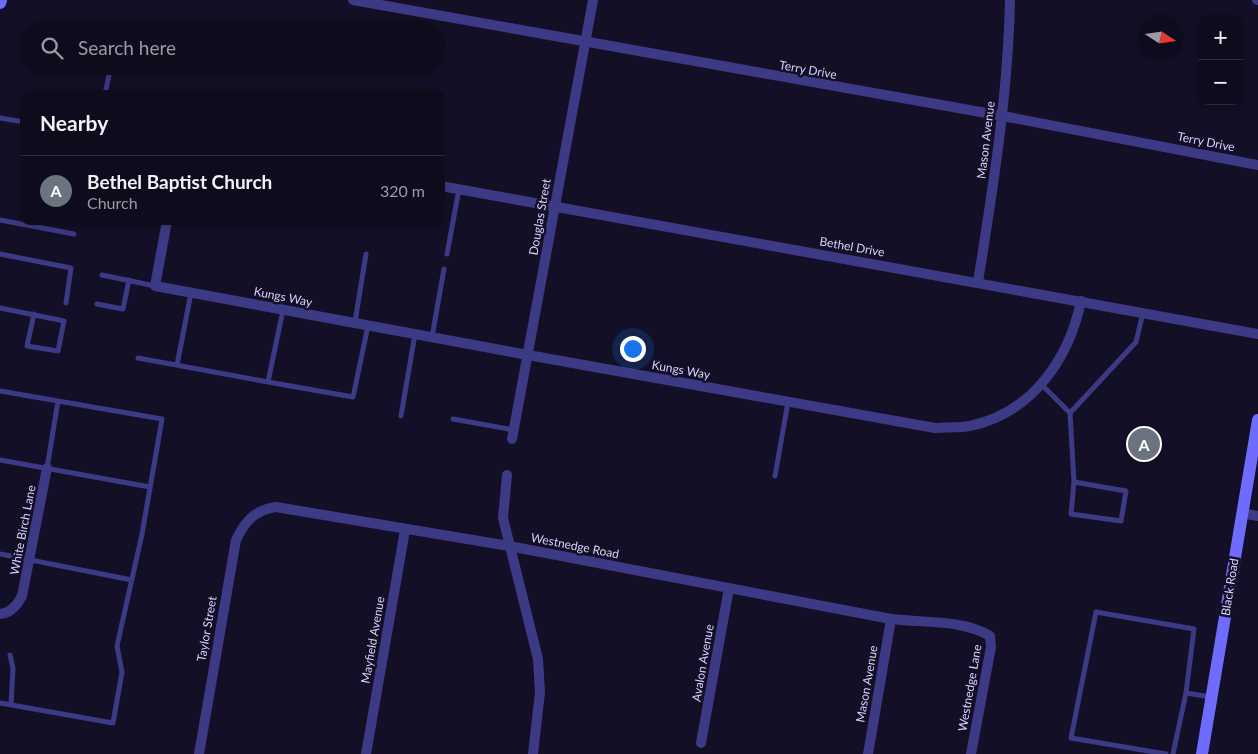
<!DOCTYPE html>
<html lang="en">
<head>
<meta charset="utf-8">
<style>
	:root { --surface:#0e0b1c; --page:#1c1929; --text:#f1f3f6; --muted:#9b9ba3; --line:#2e2b3b; --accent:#00e5ff }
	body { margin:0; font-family:Lato,sans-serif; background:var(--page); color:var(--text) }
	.controls { position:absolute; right:15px; top:15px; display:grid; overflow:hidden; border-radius:10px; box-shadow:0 2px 12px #0003 }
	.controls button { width:45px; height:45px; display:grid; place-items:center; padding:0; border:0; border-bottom:1px solid var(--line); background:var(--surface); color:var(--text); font:25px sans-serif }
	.compass { position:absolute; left:1138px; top:15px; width:45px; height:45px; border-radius:50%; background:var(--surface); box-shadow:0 2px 12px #0003; rotate:102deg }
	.you { position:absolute; left:632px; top:348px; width:18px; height:18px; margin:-12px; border:4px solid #fff; border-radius:50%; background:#1a73e8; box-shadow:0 0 0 8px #1a73e833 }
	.badge { display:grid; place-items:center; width:32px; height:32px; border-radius:50%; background:var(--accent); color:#fff; font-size:16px; font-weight:700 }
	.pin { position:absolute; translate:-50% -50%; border:2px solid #fff; box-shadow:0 1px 5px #0006 }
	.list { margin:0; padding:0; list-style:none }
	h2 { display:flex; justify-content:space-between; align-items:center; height:65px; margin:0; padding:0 20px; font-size:21px }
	h2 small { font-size:16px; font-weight:400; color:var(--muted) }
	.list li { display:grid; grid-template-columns:32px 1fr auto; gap:15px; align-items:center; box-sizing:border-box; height:70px; padding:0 20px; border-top:1px solid var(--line) }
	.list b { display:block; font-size:19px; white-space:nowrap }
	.list p { margin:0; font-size:16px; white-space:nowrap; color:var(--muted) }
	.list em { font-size:16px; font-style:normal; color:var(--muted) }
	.icon { flex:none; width:28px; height:28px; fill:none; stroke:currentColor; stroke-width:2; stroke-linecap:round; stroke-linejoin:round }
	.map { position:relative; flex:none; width:1258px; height:754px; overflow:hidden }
	.search { position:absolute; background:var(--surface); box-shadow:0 2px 12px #0003; left:20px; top:20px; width:425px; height:55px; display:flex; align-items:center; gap:12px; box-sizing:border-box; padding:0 18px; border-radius:28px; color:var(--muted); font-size:19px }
	.panel { position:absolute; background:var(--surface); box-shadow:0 2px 12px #0003; left:20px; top:90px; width:425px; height:135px; border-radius:10px }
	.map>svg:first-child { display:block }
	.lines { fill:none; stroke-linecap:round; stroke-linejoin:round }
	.lane { stroke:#3d3a85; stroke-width:5 }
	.street { stroke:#3d3a85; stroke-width:10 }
	.secondary { stroke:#6f6bff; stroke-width:12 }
	.labels { text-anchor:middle; stroke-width:5; stroke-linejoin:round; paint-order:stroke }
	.street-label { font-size:12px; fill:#d9d4ff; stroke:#130f26 }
</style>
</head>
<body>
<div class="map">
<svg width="1258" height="754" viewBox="0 0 1258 754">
	<rect width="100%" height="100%" fill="#130f26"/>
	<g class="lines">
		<path class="lane" d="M105,94L111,66
			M0,118L24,122
			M0,220L74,234
			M0,254L71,268L66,303
			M447,254L459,189
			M102,275L155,286
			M97,304L123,309L129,280
			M0,308L64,321L58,351L27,346L34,314
			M355,322L366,254
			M432,337L444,269
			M138,358L268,382L283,310
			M177,365L191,293
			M268,382L353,397L368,326
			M1041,384L1070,413L1074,482L1126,491L1121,521L1071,514L1074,482
			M0,391L162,419L142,534L117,646L122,672L113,723L0,703
			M1070,413L1136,342L1143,313
			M401,416L415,334
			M453,419L514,430
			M0,460L150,487
			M47,468L58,401
			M775,476L788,402
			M0,554L132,580
			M10,655L13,668L11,705
			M1166,754L1071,738L1096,612L1194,629L1186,693L1211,697
			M1173,754L1186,693"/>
		<path class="street" d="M353,0L1003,116L1258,165
			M1257,0H1258
			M441,186L1258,334
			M167,221L155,286L528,355L935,428C946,427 959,428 970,426C1032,413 1069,359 1081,301
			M978,282C993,188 1008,95 1010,0
			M512,439L593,0
			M507,475L503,518L538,659L540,692L533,754
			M1242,513L1258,516
			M0,614C11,613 17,605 22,596L47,468
			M701,743L729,588
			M199,754L236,540C245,521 255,510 276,507L509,546L891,619C922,623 962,619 990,636L991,647L971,754
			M366,754L405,530
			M868,754L891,619"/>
		<path class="secondary" d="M0,3L1,0
			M1202,754L1258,420"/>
	</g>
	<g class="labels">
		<g class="street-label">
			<text transform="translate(808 70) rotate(10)" y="4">Terry Drive</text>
			<text transform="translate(986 140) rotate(-83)" y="4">Mason Avenue</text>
			<text transform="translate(1206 142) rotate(11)" y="4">Terry Drive</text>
			<text transform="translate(540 217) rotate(-80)" y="4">Douglas Street</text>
			<text transform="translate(852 247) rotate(10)" y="4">Bethel Drive</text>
			<text transform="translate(283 297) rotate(11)" y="4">Kungs Way</text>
			<text transform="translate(681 370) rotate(10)" y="4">Kungs Way</text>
			<text transform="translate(23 530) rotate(-79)" y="4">White Birch Lane</text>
			<text transform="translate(575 546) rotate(11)" y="4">Westnedge Road</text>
			<text transform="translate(1230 587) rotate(-81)" y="4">Black Road</text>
			<text transform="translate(207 629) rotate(-80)" y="4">Taylor Street</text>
			<text transform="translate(373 640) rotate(-80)" y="4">Mayfield Avenue</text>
			<text transform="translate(703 663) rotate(-80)" y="4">Avalon Avenue</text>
			<text transform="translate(867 684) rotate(-80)" y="4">Mason Avenue</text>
			<text transform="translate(970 688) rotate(-80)" y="4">Westnedge Lane</text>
		</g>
	</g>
</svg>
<div class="controls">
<button>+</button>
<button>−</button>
</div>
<svg class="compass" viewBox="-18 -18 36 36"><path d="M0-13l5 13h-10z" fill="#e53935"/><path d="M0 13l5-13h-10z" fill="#9b9ba3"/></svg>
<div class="you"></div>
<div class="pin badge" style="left:1144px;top:444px;background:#6b7280">A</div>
<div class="search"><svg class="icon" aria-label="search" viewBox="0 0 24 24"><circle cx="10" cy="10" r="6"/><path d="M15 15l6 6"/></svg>Search here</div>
<section class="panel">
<h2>Nearby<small></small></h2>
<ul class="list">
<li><span class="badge" style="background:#6b7280">A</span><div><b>Bethel Baptist Church</b><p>Church</p></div><em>320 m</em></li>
</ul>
</section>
</div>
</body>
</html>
